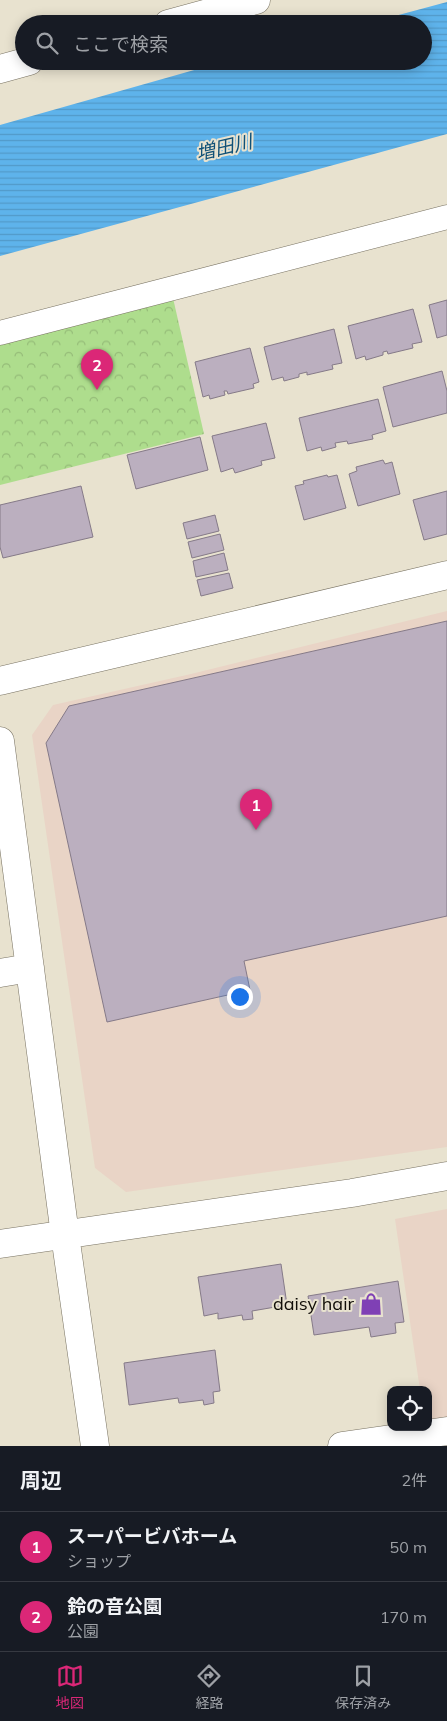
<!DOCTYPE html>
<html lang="ja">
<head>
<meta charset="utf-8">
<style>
	:root { --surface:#171b24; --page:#242831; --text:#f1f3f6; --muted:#9ea1a6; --line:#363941; --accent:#db2777 }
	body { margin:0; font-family:Mulish,"Noto Sans JP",sans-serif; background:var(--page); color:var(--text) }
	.controls { position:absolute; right:15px; bottom:15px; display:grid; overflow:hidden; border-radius:10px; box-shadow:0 2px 12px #0003 }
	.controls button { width:45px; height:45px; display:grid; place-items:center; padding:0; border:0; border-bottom:1px solid var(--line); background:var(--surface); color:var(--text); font:25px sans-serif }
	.you { position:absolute; left:239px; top:996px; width:18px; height:18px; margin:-12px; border:4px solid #fff; border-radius:50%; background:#1a73e8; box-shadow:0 0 0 8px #1a73e833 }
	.badge { display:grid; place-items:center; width:32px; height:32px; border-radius:50%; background:var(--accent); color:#fff; font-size:16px; font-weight:700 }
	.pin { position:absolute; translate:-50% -41px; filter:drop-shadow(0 1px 2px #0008) }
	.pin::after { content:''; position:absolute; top:26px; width:18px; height:15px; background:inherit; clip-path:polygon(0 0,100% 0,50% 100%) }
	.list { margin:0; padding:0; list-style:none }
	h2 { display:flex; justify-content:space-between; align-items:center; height:65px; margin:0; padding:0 20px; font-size:21px }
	h2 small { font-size:16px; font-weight:400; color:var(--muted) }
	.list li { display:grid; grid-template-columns:32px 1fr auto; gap:15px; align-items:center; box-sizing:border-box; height:70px; padding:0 20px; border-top:1px solid var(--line) }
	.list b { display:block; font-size:19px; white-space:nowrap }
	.list p { margin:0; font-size:16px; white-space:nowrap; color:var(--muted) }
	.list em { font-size:16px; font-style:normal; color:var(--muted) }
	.icon { flex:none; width:28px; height:28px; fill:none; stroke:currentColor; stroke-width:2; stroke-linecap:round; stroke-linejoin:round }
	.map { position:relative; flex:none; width:447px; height:1446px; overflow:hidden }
	.search { position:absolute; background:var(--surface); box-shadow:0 2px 12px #0003; left:15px; right:15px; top:15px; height:55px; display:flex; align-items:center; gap:12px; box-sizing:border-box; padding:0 18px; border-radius:28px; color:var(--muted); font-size:19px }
	.sheet { height:205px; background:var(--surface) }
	nav { display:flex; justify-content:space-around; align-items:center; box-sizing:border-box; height:70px; border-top:1px solid var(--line); background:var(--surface); font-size:14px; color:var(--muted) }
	nav a { display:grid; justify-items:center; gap:2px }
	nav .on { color:var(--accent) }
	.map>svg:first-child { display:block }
	.commercial { fill:#e9d4c6 }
	.park { fill:url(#park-crowns) }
	.water { fill:url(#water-rules) }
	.building { fill:#bbafbf; stroke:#857a88 }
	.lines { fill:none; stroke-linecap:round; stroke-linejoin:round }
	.street-casing { stroke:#787262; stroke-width:25 }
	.secondary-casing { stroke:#787262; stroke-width:29 }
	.street { stroke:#fff; stroke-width:24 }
	.secondary { stroke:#fff; stroke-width:28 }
	.labels { text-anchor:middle; stroke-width:4; stroke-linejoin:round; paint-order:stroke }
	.poi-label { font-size:18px; fill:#100d07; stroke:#e8e2cf; text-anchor:end }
	.water-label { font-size:19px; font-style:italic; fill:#105177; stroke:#e8e2cf }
</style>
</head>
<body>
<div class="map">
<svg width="447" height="1446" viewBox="0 0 447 1446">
	<defs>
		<pattern id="park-crowns" width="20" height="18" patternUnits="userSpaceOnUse" patternTransform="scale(1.25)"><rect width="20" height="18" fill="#aedd8d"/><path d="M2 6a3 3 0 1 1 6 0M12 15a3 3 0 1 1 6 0" fill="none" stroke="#95bc78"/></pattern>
		<pattern id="water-rules" width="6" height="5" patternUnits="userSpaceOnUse" patternTransform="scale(1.25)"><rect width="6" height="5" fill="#5eb3eb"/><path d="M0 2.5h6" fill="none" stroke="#5199c8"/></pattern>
	</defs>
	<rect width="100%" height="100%" fill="#e8e2cf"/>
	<path class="commercial" d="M447,611V1147L126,1192L95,1168L32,735L53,705L191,674Z
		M447,1209V1420L428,1424V1390H420L395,1219Z"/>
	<path class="park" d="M173,298L204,434L0,485V345Z"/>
	<path class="water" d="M447,2V134L0,256V125L226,61H423V24H365Z"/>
	<path class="building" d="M447,300V335L437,338L429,305Z
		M413,309L422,342L412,344L413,348L388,354L387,351L383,352V355L366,360L365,356L356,359L348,326Z
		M334,329L342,363L332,365L333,369L307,375V372L299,374V377L284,381L283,377L272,380L264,347Z
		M250,348L259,382L253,384L254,388L228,394L227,391H224L225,395L210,399L209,395L203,397L195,362Z
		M442,371L447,391V413L393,427L383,387Z
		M378,399L386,431L372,435L373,439L348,444L347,441L335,443L336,447L322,451L321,447L307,451L299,418Z
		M266,423L275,458L261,461L262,465L235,473L233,468L221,472L212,436Z
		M200,437L208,470L136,489L127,455Z
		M383,460L385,464L392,462L400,494L358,506L349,474L357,471L356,467Z
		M327,475L328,477L337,475L346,508L304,520L295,486L304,484L303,481Z
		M81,486L93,537L3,558L0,547V505Z
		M447,491V534L424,540L413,500Z
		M215,515L219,531L187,539L183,523Z
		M220,534L224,550L192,558L188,542Z
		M224,553L228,570L196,577L193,561Z
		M229,573L233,588L201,596L197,580Z
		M447,621V916L244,961L250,990L107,1022L46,743L69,706Z
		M281,1264L287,1305L252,1311L253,1319L243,1320L242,1315L218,1319V1313L204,1316L198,1277Z
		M398,1281L404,1322L395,1323L396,1333L371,1337L369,1327L314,1335L308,1296Z
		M215,1350L220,1391L213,1392L214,1403L204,1405L203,1400L179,1403L178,1398L129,1405L124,1363Z"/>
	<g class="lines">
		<defs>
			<path id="street" d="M0,333L447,217"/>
			<path id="secondary" d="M168,24L256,0
				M0,69L29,61
				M0,681L447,575
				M0,741L65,1235L95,1446
				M0,973L30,968
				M0,1244L352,1193L447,1176
				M342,1446L447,1431"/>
		</defs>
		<use href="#street" class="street-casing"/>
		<use href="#secondary" class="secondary-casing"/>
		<use href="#street" class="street"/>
		<use href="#secondary" class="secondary"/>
	</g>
	<defs>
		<symbol id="shop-bare" viewBox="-9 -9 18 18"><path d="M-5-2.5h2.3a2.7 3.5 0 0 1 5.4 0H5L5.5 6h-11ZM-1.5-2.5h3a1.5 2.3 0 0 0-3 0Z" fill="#7f40b5" stroke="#e8e2cf" stroke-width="2.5" paint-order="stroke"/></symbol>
	</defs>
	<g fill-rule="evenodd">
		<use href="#shop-bare" x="355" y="1288" width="32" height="32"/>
	</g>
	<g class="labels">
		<g class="poi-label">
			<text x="354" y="1310">daisy hair</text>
		</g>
		<g class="water-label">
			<text transform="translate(224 147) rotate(-13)" y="7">増田川</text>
		</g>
	</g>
</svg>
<div class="controls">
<button><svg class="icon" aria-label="locate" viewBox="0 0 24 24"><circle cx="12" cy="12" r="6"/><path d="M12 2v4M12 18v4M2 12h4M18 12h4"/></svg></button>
</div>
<div class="you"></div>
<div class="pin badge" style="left:256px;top:830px">1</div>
<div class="pin badge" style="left:97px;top:390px">2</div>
<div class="search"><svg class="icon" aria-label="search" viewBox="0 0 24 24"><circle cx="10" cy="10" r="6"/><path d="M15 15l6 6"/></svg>ここで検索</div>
</div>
<section class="sheet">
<h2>周辺<small>2件</small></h2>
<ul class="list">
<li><span class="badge">1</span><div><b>スーパービバホーム</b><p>ショップ</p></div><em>50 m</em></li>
<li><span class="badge">2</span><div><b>鈴の音公園</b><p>公園</p></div><em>170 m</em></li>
</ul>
</section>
<nav>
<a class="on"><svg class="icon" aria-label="map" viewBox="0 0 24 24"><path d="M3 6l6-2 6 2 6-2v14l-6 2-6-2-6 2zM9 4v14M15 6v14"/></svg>地図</a>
<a><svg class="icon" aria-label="directions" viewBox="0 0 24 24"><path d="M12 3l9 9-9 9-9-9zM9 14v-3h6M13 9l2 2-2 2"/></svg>経路</a>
<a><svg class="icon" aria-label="saved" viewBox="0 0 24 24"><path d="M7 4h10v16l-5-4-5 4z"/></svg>保存済み</a>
</nav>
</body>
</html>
